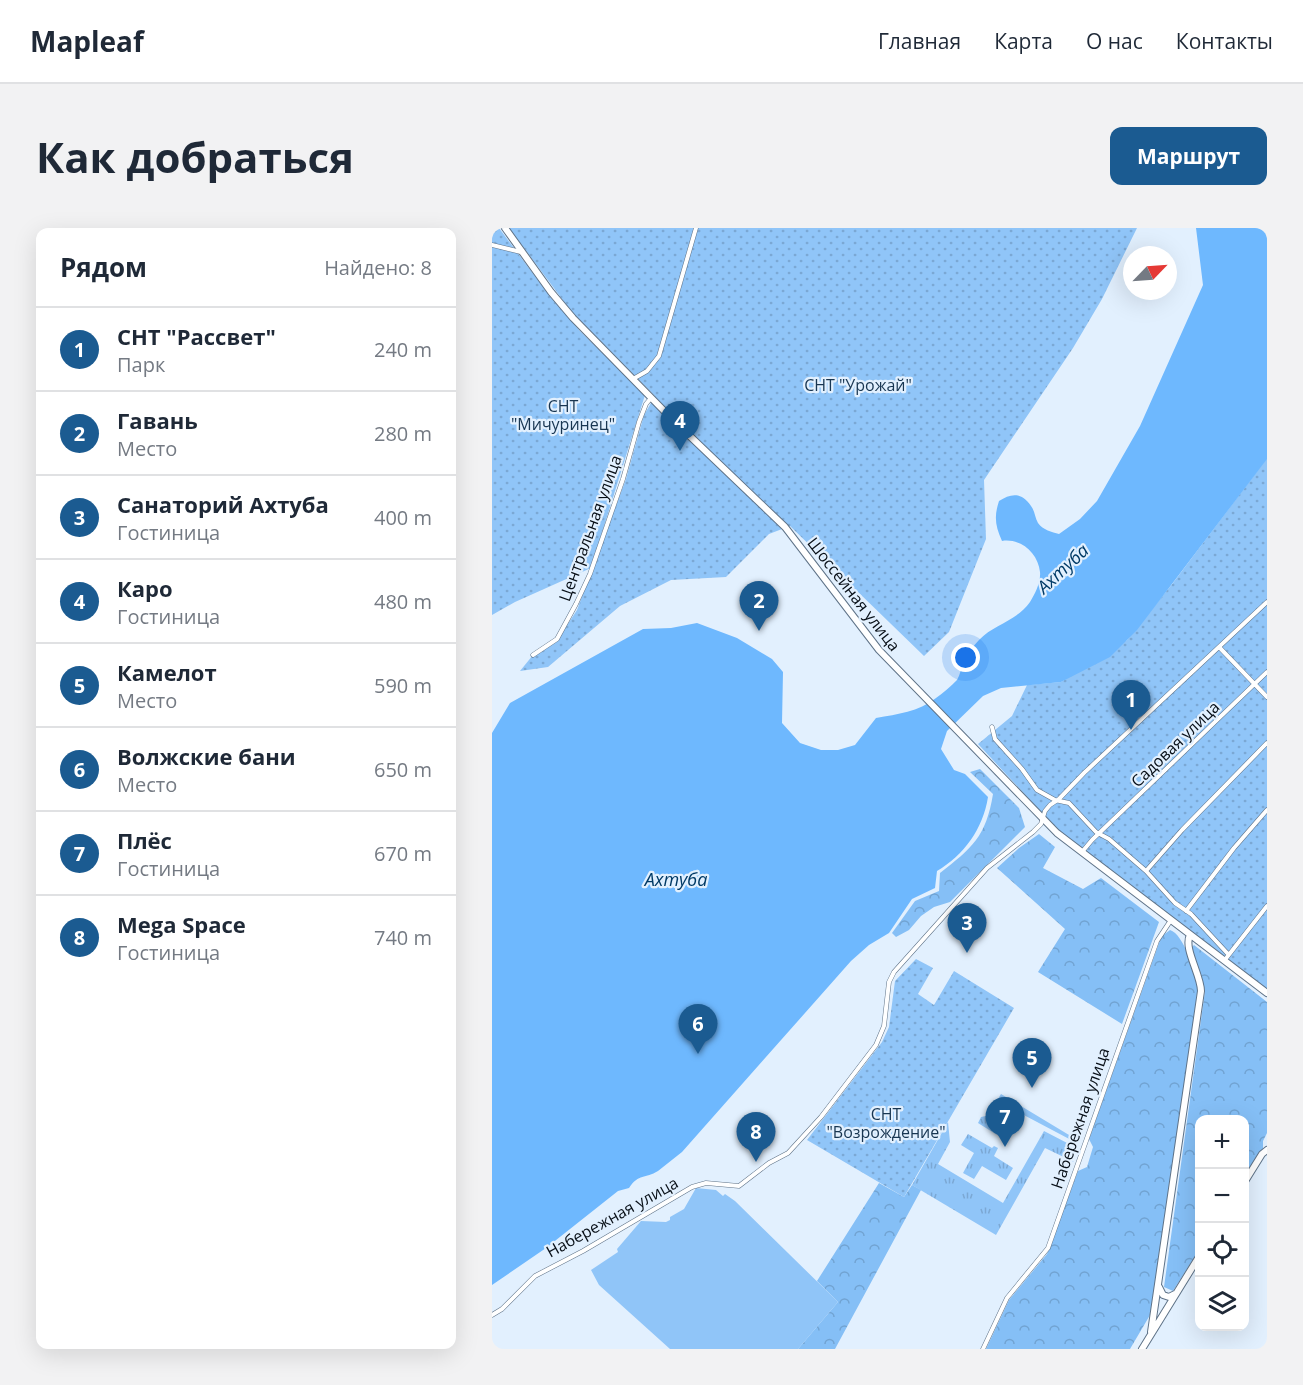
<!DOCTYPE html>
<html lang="ru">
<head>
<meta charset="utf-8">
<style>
	:root { --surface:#fff; --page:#f2f2f3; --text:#1f2937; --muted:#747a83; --line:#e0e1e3; --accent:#1b5b91 }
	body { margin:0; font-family:"Open Sans",sans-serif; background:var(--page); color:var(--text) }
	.controls { position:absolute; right:18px; bottom:18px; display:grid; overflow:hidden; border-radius:12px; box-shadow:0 6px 24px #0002 }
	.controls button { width:54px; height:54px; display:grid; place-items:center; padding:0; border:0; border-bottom:2px solid var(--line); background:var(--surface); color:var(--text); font:30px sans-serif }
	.compass { position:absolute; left:631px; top:18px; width:54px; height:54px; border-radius:50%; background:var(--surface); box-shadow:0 6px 24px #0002; rotate:65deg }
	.you { position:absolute; left:474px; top:430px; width:21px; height:21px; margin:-15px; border:4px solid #fff; border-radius:50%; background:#1a73e8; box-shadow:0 0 0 9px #1a73e833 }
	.badge { display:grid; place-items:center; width:39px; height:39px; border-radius:50%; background:var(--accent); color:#fff; font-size:20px; font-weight:700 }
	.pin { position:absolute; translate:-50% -50px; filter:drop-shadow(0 2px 3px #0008) }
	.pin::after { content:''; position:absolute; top:32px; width:21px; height:18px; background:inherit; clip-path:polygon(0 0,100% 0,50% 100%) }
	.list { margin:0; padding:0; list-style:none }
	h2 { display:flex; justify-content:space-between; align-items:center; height:78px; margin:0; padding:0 24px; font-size:26px }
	h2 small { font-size:20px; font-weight:400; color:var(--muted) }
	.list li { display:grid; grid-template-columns:39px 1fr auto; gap:18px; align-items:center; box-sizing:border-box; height:84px; padding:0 24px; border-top:2px solid var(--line) }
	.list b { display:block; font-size:22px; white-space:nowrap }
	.list p { margin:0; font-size:20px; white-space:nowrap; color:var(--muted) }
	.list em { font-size:20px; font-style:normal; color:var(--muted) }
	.icon { flex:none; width:33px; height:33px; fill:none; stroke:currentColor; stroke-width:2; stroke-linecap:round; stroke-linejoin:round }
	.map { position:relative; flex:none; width:775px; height:1121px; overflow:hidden; border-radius:12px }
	header { display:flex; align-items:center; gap:36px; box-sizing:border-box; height:84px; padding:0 30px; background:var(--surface); border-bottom:2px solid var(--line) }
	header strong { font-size:28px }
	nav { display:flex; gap:33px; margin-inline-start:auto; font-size:21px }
	.intro { display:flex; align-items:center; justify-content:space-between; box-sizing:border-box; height:144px; padding:0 36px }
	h1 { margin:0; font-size:42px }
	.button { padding:15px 27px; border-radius:12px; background:var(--accent); color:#fff; font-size:21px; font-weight:700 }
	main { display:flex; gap:36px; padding:0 36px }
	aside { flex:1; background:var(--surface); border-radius:12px; box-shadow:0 6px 24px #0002 }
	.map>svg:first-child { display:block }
	.grass { fill:url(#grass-tufts) }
	.forest { fill:url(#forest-crowns) }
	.park { fill:url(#park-dots) }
	.pitch { fill:#90c5f8 }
	.water { fill:#6eb8fe }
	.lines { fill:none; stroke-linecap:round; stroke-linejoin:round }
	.street-casing { stroke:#5f7388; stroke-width:5 }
	.secondary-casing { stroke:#5f7388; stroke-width:8 }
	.street { stroke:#fff; stroke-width:4 }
	.secondary { stroke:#fff; stroke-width:6 }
	.labels { text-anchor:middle; stroke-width:4.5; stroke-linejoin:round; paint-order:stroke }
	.park-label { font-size:16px; fill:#183652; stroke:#e2f0fe }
	.street-label { font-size:16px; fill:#070e16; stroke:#e2f0fe }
	.water-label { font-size:18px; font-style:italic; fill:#003a66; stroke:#e2f0fe }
</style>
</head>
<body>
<header>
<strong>Mapleaf</strong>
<nav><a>Главная</a><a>Карта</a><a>О нас</a><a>Контакты</a></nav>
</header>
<div class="intro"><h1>Как добраться</h1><a class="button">Маршрут</a></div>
<main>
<aside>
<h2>Рядом<small>Найдено: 8</small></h2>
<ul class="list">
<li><span class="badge">1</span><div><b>СНТ &quot;Рассвет&quot;</b><p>Парк</p></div><em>240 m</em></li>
<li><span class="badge">2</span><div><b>Гавань</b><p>Место</p></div><em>280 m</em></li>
<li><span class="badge">3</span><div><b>Санаторий Ахтуба</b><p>Гостиница</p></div><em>400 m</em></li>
<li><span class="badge">4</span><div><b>Каро</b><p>Гостиница</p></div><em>480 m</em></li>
<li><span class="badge">5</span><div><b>Камелот</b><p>Место</p></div><em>590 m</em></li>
<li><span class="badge">6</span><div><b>Волжские бани</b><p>Место</p></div><em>650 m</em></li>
<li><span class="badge">7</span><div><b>Плёс</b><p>Гостиница</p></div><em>670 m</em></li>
<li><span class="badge">8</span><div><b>Mega Space</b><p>Гостиница</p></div><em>740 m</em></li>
</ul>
</aside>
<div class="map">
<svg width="775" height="1121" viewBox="0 0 775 1121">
	<defs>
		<pattern id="grass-tufts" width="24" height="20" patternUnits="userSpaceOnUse" patternTransform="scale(1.5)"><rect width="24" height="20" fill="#90c5f8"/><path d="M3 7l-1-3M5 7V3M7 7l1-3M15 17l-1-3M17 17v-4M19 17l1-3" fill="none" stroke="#7ba8d4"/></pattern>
		<pattern id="forest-crowns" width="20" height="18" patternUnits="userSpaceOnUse" patternTransform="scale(1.5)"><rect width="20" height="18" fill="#85bff6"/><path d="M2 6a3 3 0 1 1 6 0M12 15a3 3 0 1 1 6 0" fill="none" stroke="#71a3d2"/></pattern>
		<pattern id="park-dots" width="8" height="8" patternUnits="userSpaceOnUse" patternTransform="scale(1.5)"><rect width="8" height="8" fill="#90c5f8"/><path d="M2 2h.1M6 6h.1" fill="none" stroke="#7ba8d4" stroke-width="1.8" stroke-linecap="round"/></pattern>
	</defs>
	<rect width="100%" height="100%" fill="#e2f0fe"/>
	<path class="grass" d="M509,866L582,910L581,913L528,885L522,892L510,885L511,882L506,879L504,881L501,879Z
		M503,886L506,888L510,910L486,895L489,889Z
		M456,894L458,914L446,936L511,975L552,903L579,917L576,928L582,934L553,920L504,1007L420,957Z
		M476,906L500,920L502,918L506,920L502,928L521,940L514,952L490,938L482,951L471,945L482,925L469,917Z"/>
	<path class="forest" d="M488,541L527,580L533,599L458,674L442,679L429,688L417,702L404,709L400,705L423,673L447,663L448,645C480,620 494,609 501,566L478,544Z
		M547,606L563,619L551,640L591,661L609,650L667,694L630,796L546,744L573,701L505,640L527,620Z
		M678,702C692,706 703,745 706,759L661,1082L638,1121H494L517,1072L555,1026L586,943L595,939L601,919L597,911L667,715L670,708Z
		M702,717L775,774V905L771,913V922L753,950L752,892H708L707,1022L681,1063L672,1059L713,763L699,720Z
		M387,955L412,969L420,957L429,962L343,1121H306L346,1074L325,1053Z"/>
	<path class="park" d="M0,0H7L60,71L87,102L153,167L99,340L23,374L0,387Z
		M17,0H645L610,71L581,120L492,252L494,311L457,404L432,428L298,298L277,306L234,349L179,352L128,378L56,439L28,443L41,427L66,411L85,382L134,251L152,187L163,168L79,83Z
		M775,230V762L568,604L486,516L520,488L535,457L569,454L635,412L681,355Z
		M424,731L441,740L426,766L442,777L462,743L522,780L412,969L315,912L390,814L397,799L403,753Z"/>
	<path class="pitch" d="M204,960L224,962L231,968L233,966L243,973L346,1074L306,1121H178L107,1057L99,1042L126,1024L125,1021L149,993L174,994L178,992V989L192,981Z"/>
	<path class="water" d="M704,0H775V231L645,402L618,429L569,454L509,460L491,468L455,503L449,521L462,542L473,546L496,569C491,601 472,627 445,643L443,660L420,671L397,705L377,717L359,733L190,924C182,930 174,937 166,943C153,951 147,945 137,960L126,963L54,1020L0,1057V505L18,475L151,401L179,400L205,395L245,410L280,431L291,444L290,495L308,515L329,522H346L363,517L384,490C406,486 426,484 444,470C451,465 459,458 465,452C468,447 469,440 472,435C475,427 481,418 487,412C502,396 525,393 538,374C543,366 549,354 548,344C546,325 529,310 510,313C503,298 502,288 507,273C519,265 530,264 539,278C543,283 543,290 546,295C551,302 560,304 567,306L588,291L605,273L648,198L711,57Z"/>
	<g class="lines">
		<defs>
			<path id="street" d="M0,17L29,24
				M141,151L155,143L167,128L204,0
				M728,420L775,469
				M41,427L65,411L84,376L98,346L131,251L147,194L154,176L159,170
				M500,499L503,511L530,541L545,562L563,572L577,575L604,604L617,611L654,643L683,675L699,686L736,726
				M590,624L600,612L775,444
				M654,643L690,602L775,515
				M694,683L742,620L775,582
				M732,733L775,678
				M0,1087L10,1081L43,1048L91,1023L200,959L214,955L247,958L277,935L296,925L329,889L384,817L392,798L397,754L402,744L495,640L541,604L549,596L553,583L558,577L567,571L592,545L775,374
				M491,1121L515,1070L556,1020L665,713L679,692"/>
			<path id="secondary" d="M13,0L59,64L81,90L180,191L293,299L387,422L565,605L775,765
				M752,955L770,926L775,922
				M667,1059L671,1067L677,1069L683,1066
				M659,1104L709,763C709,747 691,720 698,707
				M650,1121L708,1027"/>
		</defs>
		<use href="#street" class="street-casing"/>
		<use href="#secondary" class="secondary-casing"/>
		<use href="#street" class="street"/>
		<use href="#secondary" class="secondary"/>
	</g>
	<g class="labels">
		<g class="park-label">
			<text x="366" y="163">СНТ "Урожай"</text>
			<text x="71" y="184">СНТ<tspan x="71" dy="18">"Мичуринец"</tspan></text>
			<text x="394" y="892">СНТ<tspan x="394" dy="18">"Возрождение"</tspan></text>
		</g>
		<g class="street-label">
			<text transform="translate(98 300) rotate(-70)" y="6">Центральная улица</text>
			<text transform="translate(362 366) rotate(52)" y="6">Шоссейная улица</text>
			<text transform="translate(683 516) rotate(-44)" y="6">Садовая улица</text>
			<text transform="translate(588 890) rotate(-71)" y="6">Набережная улица</text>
			<text transform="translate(120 989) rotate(-29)" y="6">Набережная улица</text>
		</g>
		<g class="water-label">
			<text transform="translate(571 341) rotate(-43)" y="6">Ахтуба</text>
			<text x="184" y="658">Ахтуба</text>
		</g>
	</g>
</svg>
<div class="controls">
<button>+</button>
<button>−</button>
<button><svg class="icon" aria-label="locate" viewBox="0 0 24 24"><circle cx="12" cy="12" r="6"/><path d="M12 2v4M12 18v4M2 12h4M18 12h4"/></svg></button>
<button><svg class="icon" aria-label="layers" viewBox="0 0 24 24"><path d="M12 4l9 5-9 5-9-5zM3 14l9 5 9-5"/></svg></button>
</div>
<svg class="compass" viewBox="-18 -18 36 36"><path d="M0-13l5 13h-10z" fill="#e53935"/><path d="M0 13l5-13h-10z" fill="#747a83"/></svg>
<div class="you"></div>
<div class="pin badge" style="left:639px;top:502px">1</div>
<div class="pin badge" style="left:267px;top:403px">2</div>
<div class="pin badge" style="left:475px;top:725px">3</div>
<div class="pin badge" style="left:188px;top:223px">4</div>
<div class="pin badge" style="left:540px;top:860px">5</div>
<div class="pin badge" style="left:206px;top:826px">6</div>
<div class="pin badge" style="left:513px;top:919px">7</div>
<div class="pin badge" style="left:264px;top:934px">8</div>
</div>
</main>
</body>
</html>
